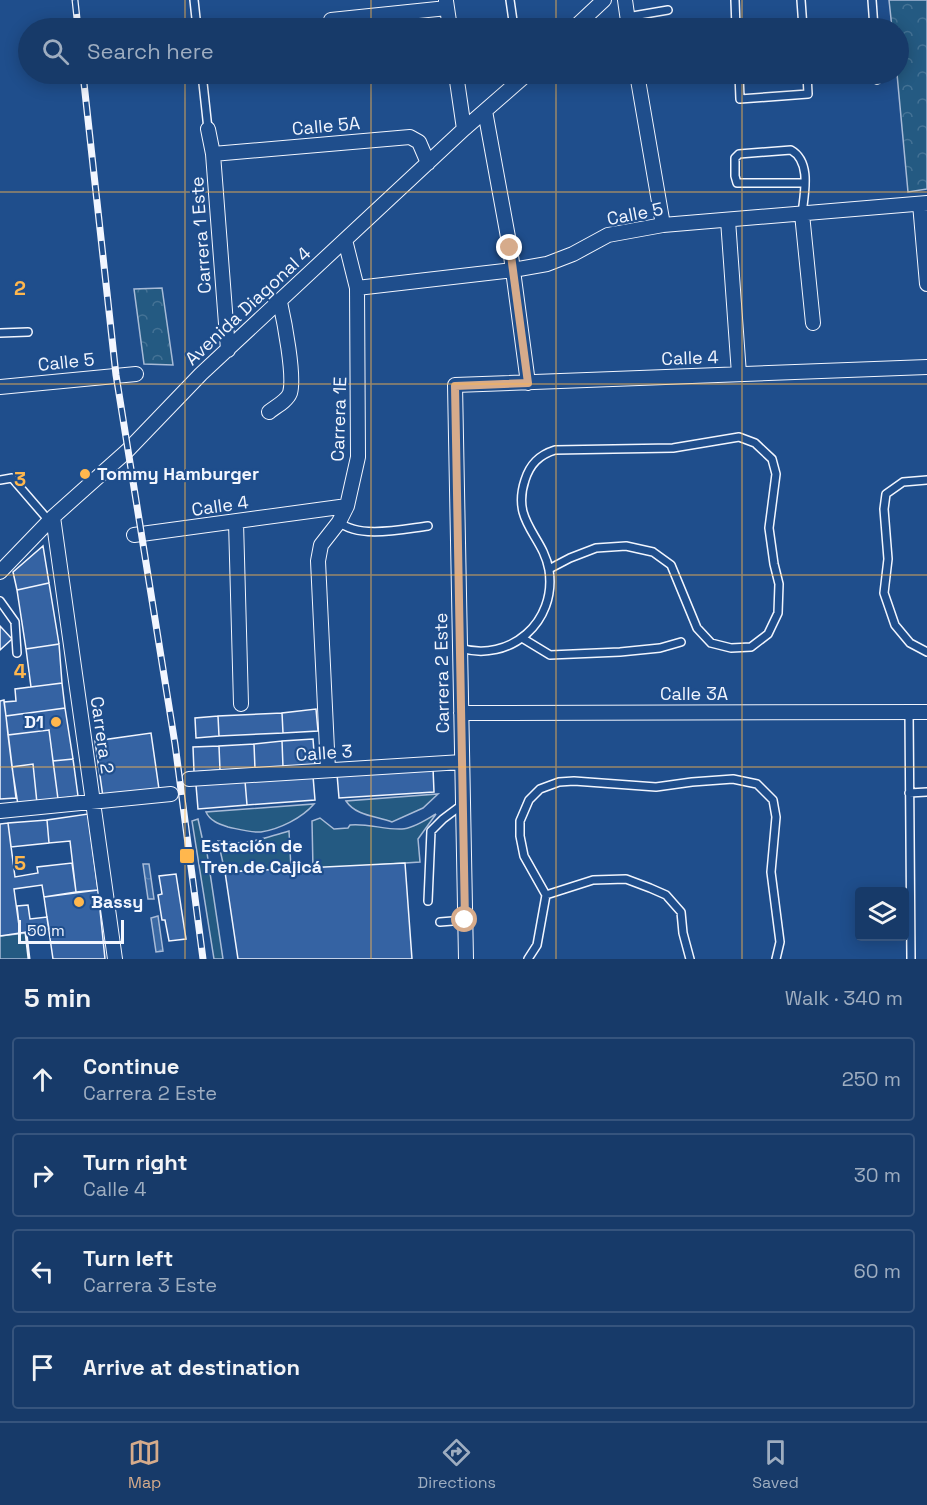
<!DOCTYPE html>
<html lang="en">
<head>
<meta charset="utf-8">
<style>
	:root { --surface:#173a69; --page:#244571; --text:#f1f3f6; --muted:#9eadc0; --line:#36547d; --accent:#d6ab8b }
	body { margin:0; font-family:"Space Grotesk",sans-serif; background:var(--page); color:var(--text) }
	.controls { position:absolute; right:18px; bottom:18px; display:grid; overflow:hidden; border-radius:6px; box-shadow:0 3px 15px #0003 }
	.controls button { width:54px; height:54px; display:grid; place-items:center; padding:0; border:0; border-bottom:2px solid var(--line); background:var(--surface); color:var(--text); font:30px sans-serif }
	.scale { position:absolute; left:18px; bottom:15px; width:106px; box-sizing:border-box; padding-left:6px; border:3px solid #f2f6ff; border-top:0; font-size:16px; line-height:21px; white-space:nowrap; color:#f2f6ff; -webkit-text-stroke:4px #1f4e8c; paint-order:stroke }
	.stop { position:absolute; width:18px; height:18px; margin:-14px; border:4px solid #d6ab8b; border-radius:50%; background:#fff }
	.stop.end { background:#d6ab8b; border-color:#fff; box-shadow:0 2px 6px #0008 }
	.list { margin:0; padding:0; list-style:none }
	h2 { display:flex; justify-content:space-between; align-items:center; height:78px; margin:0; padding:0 24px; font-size:26px }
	h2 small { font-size:20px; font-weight:400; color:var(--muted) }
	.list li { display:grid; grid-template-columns:39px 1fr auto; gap:18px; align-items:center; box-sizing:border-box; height:84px; margin:0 12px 12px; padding:0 12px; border:2px solid var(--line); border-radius:6px }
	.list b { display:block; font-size:22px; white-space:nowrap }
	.list p { margin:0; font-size:20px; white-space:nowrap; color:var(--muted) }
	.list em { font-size:20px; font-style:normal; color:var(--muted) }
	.icon { flex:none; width:33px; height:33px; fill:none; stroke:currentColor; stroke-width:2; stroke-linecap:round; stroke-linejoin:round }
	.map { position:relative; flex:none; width:927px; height:959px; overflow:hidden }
	.search { position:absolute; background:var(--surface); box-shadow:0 3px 15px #0003; left:18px; right:18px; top:18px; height:66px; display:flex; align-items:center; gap:15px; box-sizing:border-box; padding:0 21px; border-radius:33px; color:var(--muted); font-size:22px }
	.sheet { height:462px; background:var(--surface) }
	nav { display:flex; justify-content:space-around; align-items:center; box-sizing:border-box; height:84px; border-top:2px solid var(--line); background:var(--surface); font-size:16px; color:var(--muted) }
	nav a { display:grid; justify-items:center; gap:3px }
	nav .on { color:var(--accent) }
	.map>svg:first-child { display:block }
	.grass { fill:#245a82; stroke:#a8bbd7; stroke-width:1.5 }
	.park { fill:url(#park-crowns); stroke:#a8bbd7; stroke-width:1.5 }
	.water { fill:url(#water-ripples); stroke:#a8bbd7; stroke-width:1.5 }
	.building { fill:#3563a3; stroke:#f2f6ff; stroke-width:1.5 }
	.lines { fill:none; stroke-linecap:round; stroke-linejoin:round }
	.lane-casing { stroke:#f2f6ff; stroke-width:10 }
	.street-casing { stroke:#f2f6ff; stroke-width:16 }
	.lane { stroke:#1f4e8c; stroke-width:7 }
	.street { stroke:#1f4e8c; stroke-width:14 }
	.rail-casing { stroke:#f2f6ff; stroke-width:7 }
	.rail { stroke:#1f4e8c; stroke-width:4.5; stroke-dasharray:14; stroke-linecap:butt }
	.wall { stroke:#f2f6ff; stroke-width:3 }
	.route { stroke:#d6ab8b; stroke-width:8 }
	.grid { fill:none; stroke:#ffb74d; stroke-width:1.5; stroke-opacity:0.55 }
	.poi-dot { fill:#ffb74d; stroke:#1f4e8c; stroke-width:2 }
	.labels { text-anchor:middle; stroke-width:4.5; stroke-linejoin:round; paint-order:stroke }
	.street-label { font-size:18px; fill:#f2f6ff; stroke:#1f4e8c }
	.poi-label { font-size:18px; font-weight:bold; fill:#f2f6ff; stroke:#1f4e8c; text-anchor:start }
	.grid-label { font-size:20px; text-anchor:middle; font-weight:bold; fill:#ffb74d; stroke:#1f4e8c; stroke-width:4.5; stroke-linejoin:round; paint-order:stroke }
</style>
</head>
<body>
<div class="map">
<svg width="927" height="959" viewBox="0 0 927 959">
	<defs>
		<pattern id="park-crowns" width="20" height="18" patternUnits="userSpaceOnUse" patternTransform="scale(1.5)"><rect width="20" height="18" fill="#245a82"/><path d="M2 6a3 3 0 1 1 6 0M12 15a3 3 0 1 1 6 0" fill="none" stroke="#447295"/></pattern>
		<pattern id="water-ripples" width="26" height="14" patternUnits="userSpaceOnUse" patternTransform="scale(1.5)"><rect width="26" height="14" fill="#3b69a3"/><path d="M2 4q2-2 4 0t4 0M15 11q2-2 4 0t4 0" fill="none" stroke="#587fb1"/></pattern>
	</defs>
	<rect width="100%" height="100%" fill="#1f4e8c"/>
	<path class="grass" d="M438,794L423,808L392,822C376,816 356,816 346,801Z
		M314,804C302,818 280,829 261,832C251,833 238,829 228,827C219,824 210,821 206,812Z
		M436,814L418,839L420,862L313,869L312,821L320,818L334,829L348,828L350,825C367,823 385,830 402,829C413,829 427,819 436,814Z
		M198,819L203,842L207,853L223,959H214L192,821Z
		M289,831L291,869L225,872L218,841C249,846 260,839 289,831Z
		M26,933L29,959H0V936Z"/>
	<path class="park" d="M889,0H927V189L908,192L897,74H898V28H892Z
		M162,288L173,365L144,364L134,289Z"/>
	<path class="water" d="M143,864H149L154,899H148Z
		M158,916L163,951L156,952L151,918Z"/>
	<path class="building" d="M43,546L49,583L17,590L13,572Z
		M49,583L59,644L26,649L17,590Z
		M0,626L12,639L0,650Z
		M0,626L12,639L0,650Z
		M59,644L62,683L31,687L26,649Z
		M62,683L65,708L6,716L4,702L16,701L15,689Z
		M4,700L16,798L0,799V701Z
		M4,700L16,798L0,799V701Z
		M65,708L73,759L53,761L49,730L8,735L6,716Z
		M316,709L318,731L283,733L282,713Z
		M282,713L283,733L219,736L218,716Z
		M218,716L219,736L196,738L195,718Z
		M49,730L58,799L37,803L33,764L12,767L8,735Z
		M151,733L159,789L103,797L95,741Z
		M313,739L315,765L283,767L282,741Z
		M282,741L283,767L255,769L254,744Z
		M254,744L255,769L220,770L219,746Z
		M219,746L220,770L194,772L193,747Z
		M73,759L78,796L58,799L53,761Z
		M33,764L37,803L18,805L12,767Z
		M433,768L434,792L339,798L337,774Z
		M313,776L315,800L247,805L245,781Z
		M245,781L247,805L198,809L196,785Z
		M88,814L98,890L76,892L70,841L49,843L47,820Z
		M47,820L49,843L11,847L8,823Z
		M8,823L15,877L38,873L37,867L72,863L76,892L44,897L42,885L14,889L20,933L0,936V824Z
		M405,863L412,959H238L225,872Z
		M176,874L186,939L169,941L165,920H162L158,895L162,894L159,876Z
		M98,890L105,959H53L44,897Z
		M28,905L30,919L47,917L49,929L20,933L17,906Z"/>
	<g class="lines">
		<defs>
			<path id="lane" d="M194,0L197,28
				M510,0L514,28
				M735,0L736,28
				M801,0L803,28
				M872,0L874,28
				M627,17L668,10
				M202,74L208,129
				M739,74L740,99L808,94L807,74
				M877,74V80
				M802,214C804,194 812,162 791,150L739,154L735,158V176L737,183H805
				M0,333L28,332
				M0,480L12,478L50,522
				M927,480L903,482L886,494L884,509L888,559L884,593L895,625L910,643L927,652
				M339,522C359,539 403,529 428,526
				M0,601L15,622L17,653
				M522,638L550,655L620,652L660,648L681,642
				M460,648C510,663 557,622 549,570C543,535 511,522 525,480C530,464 539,455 555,450L673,448L739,437L755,443L772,459L776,474L769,528L774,564L779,584L778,613L768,634L751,647L731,648L711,643L697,628L671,565L653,552L626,546L596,548L570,558L549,569
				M909,712L911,959
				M909,793L927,792
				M546,895L593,880L626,879L650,888L666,895L681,912L683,933L690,959
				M428,901L431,831L443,819L463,804
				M440,922L465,920
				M528,959L537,945L546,895L524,856L520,836V821L529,800L540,789L559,782L574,781L656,787L692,782L733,779L757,784L773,800L776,817L771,872L780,942L776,959"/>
			<path id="street" d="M625,0L629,28
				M446,1L450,28
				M331,20L447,8
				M574,28L604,0
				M456,74L464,129
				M637,74L663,225
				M485,111L510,248L528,383
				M208,129L213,154L228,350
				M213,154L410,137L419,142L428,163
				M920,204L927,284
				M802,214L813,323
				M728,220L739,374
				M357,288L513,270L547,264L573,254L608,235L663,225L927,203
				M0,387L136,374
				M269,412C275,407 287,401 290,393C295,376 284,320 280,302
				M53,517L115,959
				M236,522L241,704
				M134,535L347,506
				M0,572L53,517L127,451L201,374L464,129L527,74
				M461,713L927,712
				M328,770L318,561L321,545L339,522L347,506L358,457L357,288L345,240
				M189,779L462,762
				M0,811L171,794
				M466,959L455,385L927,367"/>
		</defs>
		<use href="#lane" class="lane-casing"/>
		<use href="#street" class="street-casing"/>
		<use href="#lane" class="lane"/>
		<use href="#street" class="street"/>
		<defs>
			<path id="rail" d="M75,0L78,28
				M83,74L116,375L175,744L203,959"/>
		</defs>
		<use href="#rail" class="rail-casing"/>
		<use href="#rail" class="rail"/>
		<path class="wall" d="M29,959L26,933L29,932"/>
	</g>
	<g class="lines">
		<path class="route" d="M465,920L455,386L528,383L510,248"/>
	</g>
	<path class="grid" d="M185,0V28M371,0V28M556,0V28M742,0V28M185,74V959M371,74V959M556,74V959M742,74V959M0,192H927M0,384H927M0,575H927M0,767H927"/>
	<g class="poi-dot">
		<circle cx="85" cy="474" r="6"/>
		<circle cx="56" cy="722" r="6"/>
		<rect x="179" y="848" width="16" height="16" rx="3"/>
		<circle cx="79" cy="902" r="6"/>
	</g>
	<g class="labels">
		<g class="street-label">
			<text transform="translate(326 126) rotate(-5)" y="6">Calle 5A</text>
			<text transform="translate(635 214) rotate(-11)" y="6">Calle 5</text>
			<text transform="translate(201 235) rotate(-94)" y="6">Carrera 1 Este</text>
			<text transform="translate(248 306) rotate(-43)" y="6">Avenida Diagonal 4</text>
			<text transform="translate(690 358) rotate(-2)" y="6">Calle 4</text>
			<text transform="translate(66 362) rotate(-6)" y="6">Calle 5</text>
			<text transform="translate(339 419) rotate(-88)" y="6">Carrera 1E</text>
			<text transform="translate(220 506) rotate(-8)" y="6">Calle 4</text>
			<text transform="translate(442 673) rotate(-91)" y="6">Carrera 2 Este</text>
			<text x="694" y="700">Calle 3A</text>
			<text transform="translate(102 735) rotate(82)" y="6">Carrera 2</text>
			<text transform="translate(324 753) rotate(-4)" y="6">Calle 3</text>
		</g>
		<g class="poi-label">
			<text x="97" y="480">Tommy Hamburger</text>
			<text x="44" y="728" text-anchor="end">D1</text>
			<text x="201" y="852">Estación de<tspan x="201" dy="21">Tren de Cajicá</tspan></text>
			<text x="91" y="908">Bassy</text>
		</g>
	</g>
	<g class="grid-label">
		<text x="20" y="295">2</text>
		<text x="20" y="486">3</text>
		<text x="20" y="678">4</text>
		<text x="20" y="870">5</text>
	</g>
</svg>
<div class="controls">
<button><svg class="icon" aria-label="layers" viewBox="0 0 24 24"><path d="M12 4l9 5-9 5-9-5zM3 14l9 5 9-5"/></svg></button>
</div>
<div class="scale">50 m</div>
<div class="stop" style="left:465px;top:920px"></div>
<div class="stop end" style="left:510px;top:248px"></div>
<div class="search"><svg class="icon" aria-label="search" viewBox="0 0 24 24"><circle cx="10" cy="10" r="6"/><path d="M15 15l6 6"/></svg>Search here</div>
</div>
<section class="sheet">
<h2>5 min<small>Walk · 340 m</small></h2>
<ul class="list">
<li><svg class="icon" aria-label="ahead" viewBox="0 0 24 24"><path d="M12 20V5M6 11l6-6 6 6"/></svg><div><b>Continue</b><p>Carrera 2 Este</p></div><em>250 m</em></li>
<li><svg class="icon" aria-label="right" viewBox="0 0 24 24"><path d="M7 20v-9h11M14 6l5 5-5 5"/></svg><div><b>Turn right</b><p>Calle 4</p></div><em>30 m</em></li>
<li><svg class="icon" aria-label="left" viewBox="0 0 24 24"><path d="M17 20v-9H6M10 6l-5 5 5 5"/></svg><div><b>Turn left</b><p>Carrera 3 Este</p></div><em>60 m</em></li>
<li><svg class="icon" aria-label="arrive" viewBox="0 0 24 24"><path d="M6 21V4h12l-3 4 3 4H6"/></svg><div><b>Arrive at destination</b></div></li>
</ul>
</section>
<nav>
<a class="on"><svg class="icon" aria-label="map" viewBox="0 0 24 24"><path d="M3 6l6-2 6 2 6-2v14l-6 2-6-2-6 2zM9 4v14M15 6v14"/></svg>Map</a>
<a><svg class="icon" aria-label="directions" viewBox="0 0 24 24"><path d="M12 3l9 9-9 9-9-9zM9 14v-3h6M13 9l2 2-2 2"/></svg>Directions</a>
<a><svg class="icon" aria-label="saved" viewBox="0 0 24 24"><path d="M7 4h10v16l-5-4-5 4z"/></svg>Saved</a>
</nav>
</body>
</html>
